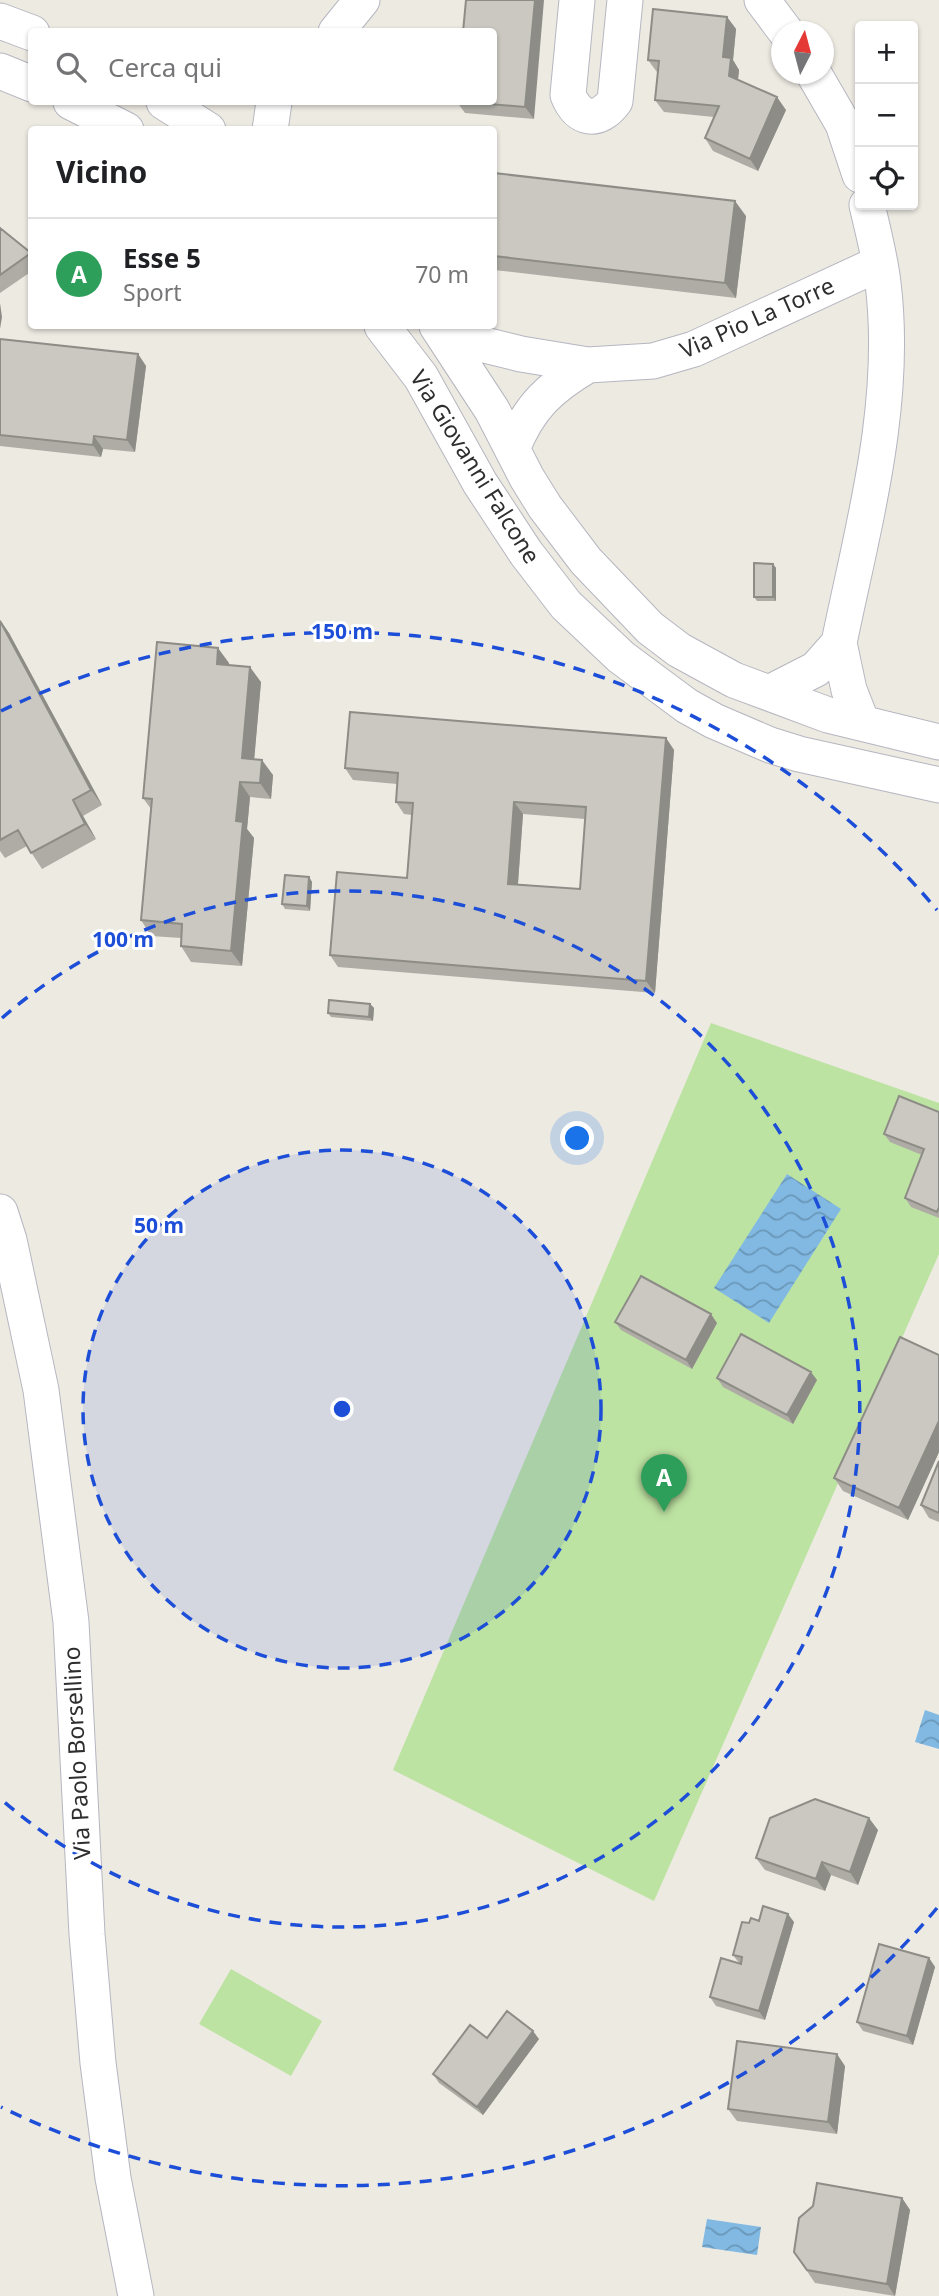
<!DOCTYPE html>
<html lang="it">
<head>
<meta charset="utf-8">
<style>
	:root { --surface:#fff; --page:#f6f6f6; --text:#202124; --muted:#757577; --line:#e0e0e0; --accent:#5458e8 }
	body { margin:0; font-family:"Noto Sans",sans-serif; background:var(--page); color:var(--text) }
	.controls { position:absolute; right:21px; top:21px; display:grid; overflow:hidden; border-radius:7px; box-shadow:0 2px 5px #0004 }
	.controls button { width:63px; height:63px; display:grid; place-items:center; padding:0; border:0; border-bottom:2px solid var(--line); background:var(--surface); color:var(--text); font:35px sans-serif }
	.compass { position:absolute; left:771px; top:21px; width:63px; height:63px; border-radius:50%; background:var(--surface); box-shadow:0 2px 5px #0004; rotate:6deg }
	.you { position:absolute; left:578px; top:1139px; width:24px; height:24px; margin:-18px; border:5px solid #fff; border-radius:50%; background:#1a73e8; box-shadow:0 0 0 10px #1a73e833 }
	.badge { display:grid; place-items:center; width:46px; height:46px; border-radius:50%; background:var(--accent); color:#fff; font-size:23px; font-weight:700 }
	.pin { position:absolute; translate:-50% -58px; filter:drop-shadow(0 2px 4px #0008) }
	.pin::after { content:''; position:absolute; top:37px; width:24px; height:21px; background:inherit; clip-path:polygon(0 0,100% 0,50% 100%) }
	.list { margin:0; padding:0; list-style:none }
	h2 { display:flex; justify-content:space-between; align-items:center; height:91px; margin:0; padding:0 28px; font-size:30px }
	h2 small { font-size:23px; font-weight:400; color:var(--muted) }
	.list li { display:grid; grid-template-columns:46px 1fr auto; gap:21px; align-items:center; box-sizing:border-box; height:112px; padding:0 28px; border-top:2px solid var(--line) }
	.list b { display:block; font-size:26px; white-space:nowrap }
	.list p { margin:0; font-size:23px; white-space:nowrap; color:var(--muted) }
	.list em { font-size:23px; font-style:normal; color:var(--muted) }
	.icon { flex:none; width:38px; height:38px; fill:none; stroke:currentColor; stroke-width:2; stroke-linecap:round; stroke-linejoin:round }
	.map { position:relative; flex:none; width:939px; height:2296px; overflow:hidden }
	.search { position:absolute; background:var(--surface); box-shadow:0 2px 5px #0004; left:28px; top:28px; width:469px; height:77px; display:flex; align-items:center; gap:18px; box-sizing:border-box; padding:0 24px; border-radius:7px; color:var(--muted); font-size:26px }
	.panel { position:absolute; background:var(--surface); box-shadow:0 2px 5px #0004; left:28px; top:126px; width:469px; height:203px; border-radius:7px }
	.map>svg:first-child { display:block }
	.pitch { fill:#bde3a2 }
	.water { fill:url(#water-waves) }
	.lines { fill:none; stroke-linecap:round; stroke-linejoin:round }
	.minor-casing { stroke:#b5b6c0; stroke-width:37 }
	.minor { stroke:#fff; stroke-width:35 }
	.wall { fill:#aeaca5; fill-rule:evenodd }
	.shaded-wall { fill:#8d8c86 }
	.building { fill:#cac8c0; stroke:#8d8c86; stroke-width:2; fill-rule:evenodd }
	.ring { fill:none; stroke:#1d4ed8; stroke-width:3.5; stroke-dasharray:12 9 }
	.labels { text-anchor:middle; stroke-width:6; stroke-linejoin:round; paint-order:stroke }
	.street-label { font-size:23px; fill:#2e2e2e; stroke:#fff }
	.centre { fill:#1d4ed8; stroke:#fff; stroke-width:3.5 }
	.ring-label { font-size:21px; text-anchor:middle; font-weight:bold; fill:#1d4ed8; stroke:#fff; stroke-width:6; stroke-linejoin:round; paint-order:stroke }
</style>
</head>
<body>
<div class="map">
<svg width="939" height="2296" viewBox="0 0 939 2296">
	<defs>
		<pattern id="water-waves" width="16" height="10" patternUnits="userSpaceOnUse" patternTransform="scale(1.75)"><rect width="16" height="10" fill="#81b9e3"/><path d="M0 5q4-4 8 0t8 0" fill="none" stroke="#6a97b8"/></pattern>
	</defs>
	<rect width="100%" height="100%" fill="#edeae2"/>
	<path class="pitch" d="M711,1023L939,1103V1254L654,1901L393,1770Z
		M231,1969L322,2021L291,2076L199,2024Z"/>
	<path class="water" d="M787,1174L841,1209L769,1323L714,1288Z
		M925,1710L939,1715V1749L915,1742Z
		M707,2219L761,2227L757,2255L702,2247Z"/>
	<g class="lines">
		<defs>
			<path id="minor" d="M577,0L568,95C578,120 598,124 615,101L625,0
				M762,0L786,32
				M0,21L32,33
				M336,32L362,0
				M0,71L32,84
				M814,74L843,124L860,175
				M71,102L126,130
				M164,102L208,130
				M270,130L274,102
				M382,326L421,377L480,483L526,553L566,605L621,657L687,706L714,721L770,745L799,754L939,785
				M437,326L492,410L527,478L545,507L586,561L650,628L679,650L734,680L828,715L939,742
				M444,335L521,354L588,365C549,388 529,407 512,449
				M588,365L653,361L694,349L880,263
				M839,643C863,526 898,404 883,283C880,257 873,231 867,205
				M771,692L816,669L839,643L849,690L862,723
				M0,1212L9,1240L41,1390L71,1622L87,1934L98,2063L113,2178L136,2296"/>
		</defs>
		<use href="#minor" class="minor-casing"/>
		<use href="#minor" class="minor"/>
	</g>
	<path class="wall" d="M466,0L534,119L465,113L457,102H494Z
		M727,17L736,29L733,60L739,70L738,80L786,110L758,171L713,151L705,138L714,117L664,112L655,100L658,73L657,72L648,60Z
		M494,173L746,216L736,298L494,270Z
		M0,228L32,255V271L0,293Z
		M0,339L138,354L146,366L135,452L103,449L101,457L0,446Z
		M773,564L776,568V601H757L754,597Z
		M0,620L9,633L102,805L83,816L96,839L42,869L27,846L5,858L0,851Z
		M229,663V665L261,682L254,759L273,775L271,799L250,797L247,829L254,838L242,966L191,962L181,946V938L151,936L141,920L151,809L143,798Z
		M666,738L674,750L655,993L338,967L330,955L407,878L412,815L404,814L396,802L397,784L353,780L345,768ZM523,814L585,819L580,889L518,884Z
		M309,877L312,882L310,911L285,909L282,904Z
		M370,1004L374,1008L373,1021L331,1017L328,1013Z
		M939,1112V1218L911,1207L905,1198L922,1155L890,1142L884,1134Z
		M615,1322L717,1323L692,1369L621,1330Z
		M939,1355V1452L908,1520L843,1491L834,1478Z
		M717,1378L817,1380L793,1424L723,1387Z
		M939,1461V1522L929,1518L921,1505Z
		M878,1830L858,1885L831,1875L825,1891L765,1870L756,1858Z
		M759,1921L794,1922L765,2020L716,2006L710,1997L739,1963L733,1955L749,1923Z
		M929,1958L935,1967L913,2045L863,2031L857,2022Z
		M487,2038L539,2039L483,2115L439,2083L433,2074Z
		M845,2066L837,2134L737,2121L728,2109Z
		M902,2198L910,2210L895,2296L815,2283L794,2252Z"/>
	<path class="shaded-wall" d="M535,0H544L534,119L525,107Z
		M727,17L736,29L733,60L739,70L737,88L729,76L723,57Z
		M777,97L786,110L758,171L750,159Z
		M735,201L746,216L736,298L725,283Z
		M0,303L2,317L0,329Z
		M138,354L146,366L135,452L127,440Z
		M94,436L103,449L101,457L93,445Z
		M773,564L776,568V601L773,597Z
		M0,620L9,633L102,805L91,790Z
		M218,648L229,663L228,679L217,664Z
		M250,667L261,682L253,773L242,758Z
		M666,738L674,750L655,993L646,981Z
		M262,760L273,775L271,799L260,783Z
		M240,782L250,797L247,829L254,838L242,966L231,951L236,821Z
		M73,800L83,816L96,839L85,824Z
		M514,802L523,814L517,896L508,884Z
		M309,877L312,882L310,911L307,906Z
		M370,1004L374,1008L373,1021L369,1017Z
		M711,1314L717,1323L692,1369L686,1360Z
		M811,1372L817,1380L793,1424L787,1415Z
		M939,1421V1452L908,1520L899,1508Z
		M869,1818L878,1830L858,1885L850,1872Z
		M822,1862L831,1875L825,1891L816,1879Z
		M788,1914L794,1922L765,2020L759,2011Z
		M929,1958L935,1967L913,2045L907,2036Z
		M533,2031L539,2039L483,2115L477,2107Z
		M837,2054L845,2066L837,2134L828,2122Z
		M902,2198L910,2210L895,2296L887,2284Z"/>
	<path class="building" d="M466,0H535L525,107L465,102H494V32H463Z
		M653,9L727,17L723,57L731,58L729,76L777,97L750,159L705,138L719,106L655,100L659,61L648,60Z
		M494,173L735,201L725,283L494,256Z
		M0,228L31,253L0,275Z
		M0,339L138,354L127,440L94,436L93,445L0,435Z
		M754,563L773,564V597H754Z
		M0,621L91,790L73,800L85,824L31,853L18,830L0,840Z
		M157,642L218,648L217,664L250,667L242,758L262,760L260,783L240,782L236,821L243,822L231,951L181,946L182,924L141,920L152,799L143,798Z
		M350,712L666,738L646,981L330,955L337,872L407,878L413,803L396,802L398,773L345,768ZM514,802L586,807L580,889L508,884Z
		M285,875L309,877L307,906L282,904Z
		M329,1000L370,1004L369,1017L328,1013Z
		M899,1096L939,1112V1207L937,1212L905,1198L924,1149L884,1134Z
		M641,1276L711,1314L686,1360L615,1322Z
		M741,1334L811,1372L787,1415L717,1378Z
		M900,1337L939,1355V1421L899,1508L834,1478Z
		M939,1461V1513L921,1505Z
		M815,1799L869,1818L850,1872L822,1862L816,1879L756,1858L770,1818Z
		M763,1906L788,1914L759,2011L710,1997L721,1958L741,1964L742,1957L733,1955L742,1922L749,1923L751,1918L759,1921Z
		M879,1944L929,1958L907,2036L857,2022Z
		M507,2011L533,2031L477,2107L433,2074L470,2025L487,2038Z
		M737,2041L837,2054L828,2122L728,2109Z
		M817,2183L902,2198L887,2284L807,2270L794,2252L799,2218L813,2206Z"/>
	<circle cx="342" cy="1409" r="259" fill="#1d4ed8" fill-opacity=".12"/>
	<g class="ring">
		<circle cx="342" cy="1409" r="259"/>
		<path d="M2 1018A518 518 0 1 1 2 1800"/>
		<path d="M937 1908A777 777 0 0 1 1 2107M1 711A777 777 0 0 1 937 910"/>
	</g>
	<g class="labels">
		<g class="street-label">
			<text transform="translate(757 318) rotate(-24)" y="8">Via Pio La Torre</text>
			<text transform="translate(475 467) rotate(58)" y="8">Via Giovanni Falcone</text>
			<text transform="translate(77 1753) rotate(-93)" y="8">Via Paolo Borsellino</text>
		</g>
	</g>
	<circle cx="342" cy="1409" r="10" class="centre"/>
	<g class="ring-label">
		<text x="342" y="639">150 m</text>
		<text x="123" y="947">100 m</text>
		<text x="159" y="1233">50 m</text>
	</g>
</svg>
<div class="controls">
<button>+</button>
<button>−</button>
<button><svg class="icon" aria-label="locate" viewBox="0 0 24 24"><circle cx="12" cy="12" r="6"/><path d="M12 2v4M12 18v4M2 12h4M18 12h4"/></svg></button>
</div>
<svg class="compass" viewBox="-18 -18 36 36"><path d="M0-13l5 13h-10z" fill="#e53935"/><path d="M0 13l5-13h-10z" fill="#757577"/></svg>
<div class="you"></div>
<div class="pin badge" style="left:664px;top:1512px;background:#2e9e5b">A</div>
<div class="search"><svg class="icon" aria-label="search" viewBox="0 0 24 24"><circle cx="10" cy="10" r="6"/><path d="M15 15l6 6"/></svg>Cerca qui</div>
<section class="panel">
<h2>Vicino<small></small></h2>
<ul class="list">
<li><span class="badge" style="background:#2e9e5b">A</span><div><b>Esse 5</b><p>Sport</p></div><em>70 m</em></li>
</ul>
</section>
</div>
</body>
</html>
